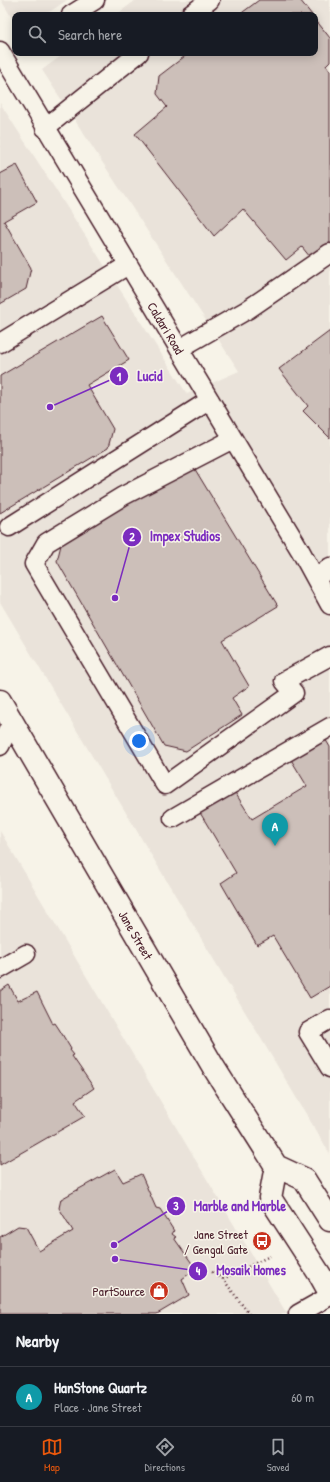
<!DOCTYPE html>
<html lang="en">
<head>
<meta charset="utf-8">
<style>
	:root { --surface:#171b24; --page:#20242c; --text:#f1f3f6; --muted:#9ea1a6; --line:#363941; --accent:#ea580c }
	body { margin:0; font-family:"Patrick Hand",sans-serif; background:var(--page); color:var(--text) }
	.you { position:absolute; left:139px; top:741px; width:14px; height:14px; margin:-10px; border:3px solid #fff; border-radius:50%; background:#1a73e8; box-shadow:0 0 0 6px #1a73e833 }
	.badge { display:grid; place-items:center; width:26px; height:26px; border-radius:50%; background:var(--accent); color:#fff; font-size:13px; font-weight:700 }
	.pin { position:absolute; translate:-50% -33px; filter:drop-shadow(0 1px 2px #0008) }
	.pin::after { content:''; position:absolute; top:21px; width:14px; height:12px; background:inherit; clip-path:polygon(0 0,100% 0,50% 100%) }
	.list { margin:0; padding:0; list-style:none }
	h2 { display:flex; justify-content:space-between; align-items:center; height:52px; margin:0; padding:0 16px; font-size:17px }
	h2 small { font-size:13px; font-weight:400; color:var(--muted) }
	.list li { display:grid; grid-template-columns:26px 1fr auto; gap:12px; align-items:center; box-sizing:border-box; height:60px; padding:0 16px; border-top:1px solid var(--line) }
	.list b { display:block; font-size:15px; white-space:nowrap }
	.list p { margin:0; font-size:13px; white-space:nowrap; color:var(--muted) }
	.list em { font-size:13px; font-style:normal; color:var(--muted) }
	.icon { flex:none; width:22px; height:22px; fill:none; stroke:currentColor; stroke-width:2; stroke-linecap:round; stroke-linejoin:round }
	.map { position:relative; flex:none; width:330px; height:1314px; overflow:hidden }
	.search { position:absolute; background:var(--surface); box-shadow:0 2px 10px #0003; left:12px; right:12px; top:12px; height:44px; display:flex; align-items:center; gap:10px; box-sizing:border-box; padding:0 14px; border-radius:8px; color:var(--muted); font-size:15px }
	.sheet { height:112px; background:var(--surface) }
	nav { display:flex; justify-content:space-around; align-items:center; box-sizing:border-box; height:56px; border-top:1px solid var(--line); background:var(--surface); font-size:11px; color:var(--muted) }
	nav a { display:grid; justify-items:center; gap:2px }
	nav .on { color:var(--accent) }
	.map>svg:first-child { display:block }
	.built { fill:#eae3da }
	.building { fill:#ccbfb9; stroke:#4a1f2b }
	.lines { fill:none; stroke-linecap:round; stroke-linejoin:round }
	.minor-casing { stroke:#4a1f2b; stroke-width:21 }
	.major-casing { stroke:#4a1f2b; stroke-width:25 }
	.path { stroke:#4a1f2b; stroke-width:2.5; stroke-dasharray:1 3; stroke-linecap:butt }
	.minor { stroke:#f7f3e8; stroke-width:18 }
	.major { stroke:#f7f3e8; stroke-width:22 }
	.labels { text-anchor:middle; stroke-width:3; stroke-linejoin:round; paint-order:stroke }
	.street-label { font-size:13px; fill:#4a1f2b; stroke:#f7f3e8 }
	.poi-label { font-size:13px; fill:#4a1f2b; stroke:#f7f3e8; text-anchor:end }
	.leader { fill:none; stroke:#7b2cbf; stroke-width:1.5 }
	.callout-dot { fill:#7b2cbf; stroke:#f7f3e8; stroke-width:1.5 }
	.mark-label { font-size:12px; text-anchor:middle; font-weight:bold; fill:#fff }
	.callout-label { font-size:14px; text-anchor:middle; font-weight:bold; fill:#7b2cbf; stroke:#f7f3e8; stroke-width:3; stroke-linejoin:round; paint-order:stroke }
</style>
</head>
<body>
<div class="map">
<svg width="330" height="1314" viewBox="0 0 330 1314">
	<rect width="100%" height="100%" fill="#f7f3e8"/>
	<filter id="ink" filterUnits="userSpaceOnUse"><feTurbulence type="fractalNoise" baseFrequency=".025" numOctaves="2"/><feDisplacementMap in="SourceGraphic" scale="8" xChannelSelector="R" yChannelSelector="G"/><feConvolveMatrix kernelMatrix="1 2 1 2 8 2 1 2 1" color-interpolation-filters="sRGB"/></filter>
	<g filter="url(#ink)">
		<path class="built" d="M1,0H67L51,11L40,15H15V23Z
			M136,0H330V1154L0,602V103L187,394L239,371L42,70L65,53H315V15H116Z
			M0,831L287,1314H0Z"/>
		<path class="building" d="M259,0H300L312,15H239Z
			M315,19L330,38V61L326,65L330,71V250L314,262L302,247L286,260L243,209L214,236L135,134L167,107L157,94L159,76L189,53H315Z
			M17,165L37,202L4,221L31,268L26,289L0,304V174Z
			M102,316L129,360L87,385L113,429L108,448L0,513V376Z
			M330,331V438L303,411L308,406L279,369Z
			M193,466L278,606L222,640L249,686L232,698L242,715L186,751L164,746L57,561L62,541Z
			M324,737L330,747V986L310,998L273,936L257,945L221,883L236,873L199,811L234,791L252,819L307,786L290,758Z
			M9,985L18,1001L37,992L53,1024L55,1023L59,1029L71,1049L70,1050L74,1055L72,1056L94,1088L75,1101L85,1116L0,1165V991Z
			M115,1169L123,1182L141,1174L156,1208L160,1209L174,1231L172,1234L176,1237L174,1238L196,1269L182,1279L189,1295L157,1314H0V1237L18,1226L26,1227L39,1251L73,1231L59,1208L61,1199Z"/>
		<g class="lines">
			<defs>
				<path id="minor" d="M71,15L95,0
					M190,15L210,0
					M0,51L300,550L330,605
					M45,128L139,53
					M0,343L128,265
					M179,349L247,310L330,253
					M233,439L123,496L46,543L34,564L165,785L294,693L284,681L330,656
					M9,527L210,400
					M316,579L330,567
					M0,746L12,722
					M173,818L330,727
					M0,969L26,954
					M330,1019L308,1032L330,1068
					M298,1314L330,1296"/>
				<path id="major" d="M0,701L214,1068L276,1166L304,1179L330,1220
					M276,1166L270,1198L320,1275L330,1293"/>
			</defs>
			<use href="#minor" class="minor-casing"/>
			<use href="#major" class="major-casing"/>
			<path class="path" d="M212,1272L223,1279L249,1314
				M223,1279L270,1256"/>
			<use href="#minor" class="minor"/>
			<use href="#major" class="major"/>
		</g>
	</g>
	<defs>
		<symbol id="bus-disc" viewBox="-11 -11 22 22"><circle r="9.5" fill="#c8321e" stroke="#f7f3e8"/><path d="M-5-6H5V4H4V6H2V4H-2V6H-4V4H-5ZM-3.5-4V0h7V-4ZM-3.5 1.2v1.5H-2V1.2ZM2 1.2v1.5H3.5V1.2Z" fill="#fff"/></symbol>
		<symbol id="shop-disc" viewBox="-11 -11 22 22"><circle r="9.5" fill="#c8321e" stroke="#f7f3e8"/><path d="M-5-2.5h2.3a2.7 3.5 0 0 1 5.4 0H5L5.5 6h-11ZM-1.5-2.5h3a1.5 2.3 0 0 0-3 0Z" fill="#fff"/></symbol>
	</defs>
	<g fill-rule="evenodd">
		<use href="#bus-disc" x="251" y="1230" width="22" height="22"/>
		<use href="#shop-disc" x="148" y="1280" width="22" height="22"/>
	</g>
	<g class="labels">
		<g class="street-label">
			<text transform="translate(166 328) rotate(59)" y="5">Caldari Road</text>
			<text transform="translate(136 935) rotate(60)" y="5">Jane Street</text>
		</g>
		<g class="poi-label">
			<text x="248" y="1239">Jane Street<tspan x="248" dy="15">/ Gengal Gate</tspan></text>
			<text x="145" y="1296">PartSource</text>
		</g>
	</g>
	<path class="leader" d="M50 407L119 376M115 598L132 537M114 1245L176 1206M115 1259L198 1271"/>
	<g class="callout-dot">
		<circle cx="50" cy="407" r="4"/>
		<circle cx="115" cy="598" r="4"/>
		<circle cx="114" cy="1245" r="4"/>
		<circle cx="115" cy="1259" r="4"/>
		<circle cx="119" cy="376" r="10"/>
		<circle cx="132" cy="537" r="10"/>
		<circle cx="176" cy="1206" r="10"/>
		<circle cx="198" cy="1271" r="10"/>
	</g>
	<g class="mark-label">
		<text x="119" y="381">1</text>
		<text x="132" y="541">2</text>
		<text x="176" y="1210">3</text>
		<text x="198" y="1275">4</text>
	</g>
	<g class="callout-label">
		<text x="150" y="381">Lucid</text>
		<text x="185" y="541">Impex Studios</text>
		<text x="240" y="1211">Marble and Marble</text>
		<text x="251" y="1275">Mosaik Homes</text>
	</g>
</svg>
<div class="you"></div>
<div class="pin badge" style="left:275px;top:846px;background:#0f9aa8">A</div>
<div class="search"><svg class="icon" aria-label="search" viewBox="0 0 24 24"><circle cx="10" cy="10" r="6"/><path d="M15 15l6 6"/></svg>Search here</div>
</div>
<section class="sheet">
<h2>Nearby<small></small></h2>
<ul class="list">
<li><span class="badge" style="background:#0f9aa8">A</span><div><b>HanStone Quartz</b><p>Place · Jane Street</p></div><em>60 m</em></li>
</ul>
</section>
<nav>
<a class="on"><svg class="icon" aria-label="map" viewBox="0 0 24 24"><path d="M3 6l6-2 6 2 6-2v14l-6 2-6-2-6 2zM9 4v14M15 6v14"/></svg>Map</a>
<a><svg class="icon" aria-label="directions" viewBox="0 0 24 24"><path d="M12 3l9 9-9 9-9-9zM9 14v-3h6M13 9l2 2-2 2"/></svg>Directions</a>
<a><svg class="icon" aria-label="saved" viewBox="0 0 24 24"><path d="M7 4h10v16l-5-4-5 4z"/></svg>Saved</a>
</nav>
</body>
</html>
